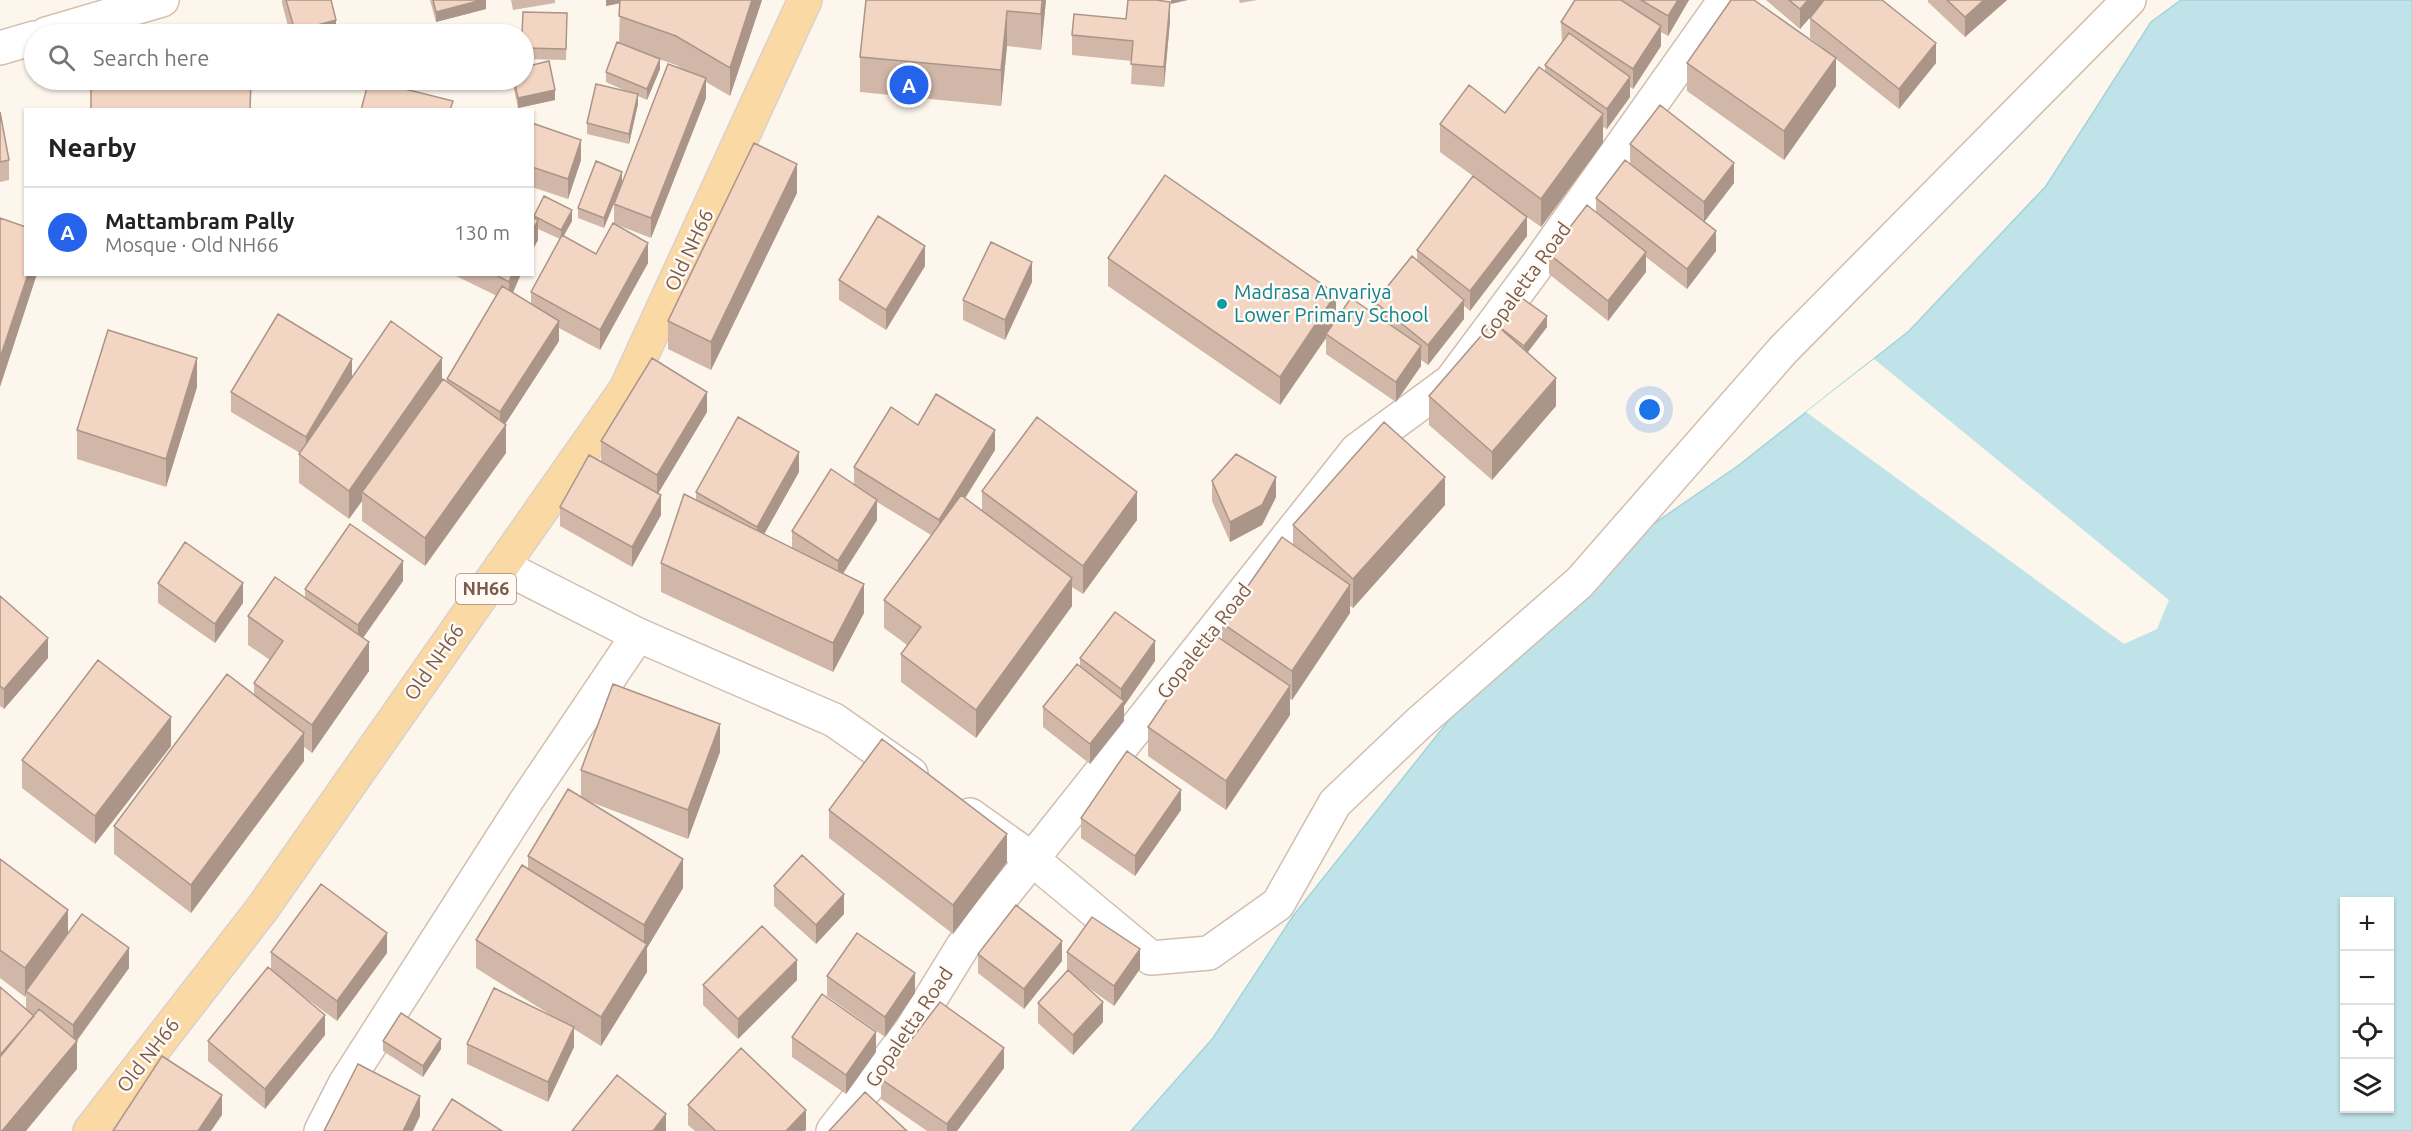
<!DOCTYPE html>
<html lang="en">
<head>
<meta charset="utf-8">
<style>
	:root { --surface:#fff; --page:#f6f6f6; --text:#222; --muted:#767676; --line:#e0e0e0; --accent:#2563eb }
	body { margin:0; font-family:Ubuntu,sans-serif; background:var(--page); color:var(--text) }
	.controls { position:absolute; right:18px; bottom:18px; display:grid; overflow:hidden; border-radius:0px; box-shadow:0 2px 4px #0004 }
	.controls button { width:54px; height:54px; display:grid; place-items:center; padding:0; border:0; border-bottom:2px solid var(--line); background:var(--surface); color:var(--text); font:30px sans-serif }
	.you { position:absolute; left:1650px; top:410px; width:21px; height:21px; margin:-15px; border:4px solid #fff; border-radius:50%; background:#1a73e8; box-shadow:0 0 0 9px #1a73e833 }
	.badge { display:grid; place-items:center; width:39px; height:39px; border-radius:50%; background:var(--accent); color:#fff; font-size:20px; font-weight:700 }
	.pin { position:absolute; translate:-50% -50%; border:3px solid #fff; box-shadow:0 2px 6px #0006 }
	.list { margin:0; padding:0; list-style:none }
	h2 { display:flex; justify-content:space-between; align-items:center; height:78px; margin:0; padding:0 24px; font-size:26px }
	h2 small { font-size:20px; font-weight:400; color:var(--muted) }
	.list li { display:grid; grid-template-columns:39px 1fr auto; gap:18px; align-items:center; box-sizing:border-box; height:90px; padding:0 24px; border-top:2px solid var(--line) }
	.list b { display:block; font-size:22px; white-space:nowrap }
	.list p { margin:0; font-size:20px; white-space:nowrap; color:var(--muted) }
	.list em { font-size:20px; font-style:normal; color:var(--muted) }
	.icon { flex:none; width:33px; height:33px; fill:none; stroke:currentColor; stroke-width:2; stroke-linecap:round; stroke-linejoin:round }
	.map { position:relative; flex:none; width:2412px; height:1131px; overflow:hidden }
	.search { position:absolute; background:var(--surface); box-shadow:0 2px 4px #0004; left:24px; top:24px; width:510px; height:66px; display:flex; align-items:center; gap:15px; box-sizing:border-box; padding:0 21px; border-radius:33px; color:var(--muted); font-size:22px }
	.panel { position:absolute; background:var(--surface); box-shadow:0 2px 4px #0004; left:24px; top:108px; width:510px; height:168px; border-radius:0px }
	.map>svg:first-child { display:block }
	.water { fill:#bfe3e8; stroke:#a5d3da; stroke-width:1.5; fill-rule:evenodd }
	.pier { fill:#fdf6ec }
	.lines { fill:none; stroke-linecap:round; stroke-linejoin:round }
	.street-casing { stroke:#d1beb0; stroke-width:36 }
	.secondary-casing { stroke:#d6c0b0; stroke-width:36 }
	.primary-casing { stroke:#dad1cd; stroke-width:36 }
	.street { stroke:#fff; stroke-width:33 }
	.secondary { stroke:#fff; stroke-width:33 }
	.primary { stroke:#fbd9a5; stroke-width:33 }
	.wall { fill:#d1b7a8 }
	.shaded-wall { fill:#aa9588 }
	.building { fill:#f3d5c3; stroke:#aa9588; stroke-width:1.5 }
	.culture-dot { fill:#0f9aa8; stroke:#fffaf3; stroke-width:2 }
	.labels { text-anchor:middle; stroke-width:5; stroke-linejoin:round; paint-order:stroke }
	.shield { fill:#fffaf3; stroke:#a28b7f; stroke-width:1.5 }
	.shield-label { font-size:18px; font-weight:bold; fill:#7a5c4d }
	.street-label { font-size:20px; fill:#7a5c4d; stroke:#fffaf3 }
	.culture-label { font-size:20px; fill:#0d838f; stroke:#fffaf3; text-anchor:start }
</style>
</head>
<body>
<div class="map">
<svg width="2412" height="1131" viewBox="0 0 2412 1131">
	<rect width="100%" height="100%" fill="#fdf6ec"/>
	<path class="water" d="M2181,0H2412V1131H1131L1213,1038L1293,916L1481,680L1616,550L1739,465L1909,331L2046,186L2151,22ZM2344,902H2390V1108H2344Z"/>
	<path class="pier" d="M1874,359L2169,600L2157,629L2124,644L1806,412Z"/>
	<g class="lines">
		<defs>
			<path id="street" d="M502,566L638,635L834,720L911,774
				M970,815L1032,859L1151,958L1209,953L1278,904L1335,803L1419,723L1580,582L1783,350L2129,0
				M321,1131L345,1084L524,804L638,635
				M833,1131L910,1032L963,946L1357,450L1451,381L1538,264L1725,0"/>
			<path id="secondary" d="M46,34L162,0
				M0,48L34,38"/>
			<path id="primary" d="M90,1131L262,909L626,389L805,0"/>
		</defs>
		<use href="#street" class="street-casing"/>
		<use href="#secondary" class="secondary-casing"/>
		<use href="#primary" class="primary-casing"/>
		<use href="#street" class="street"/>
		<use href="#secondary" class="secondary"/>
		<use href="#primary" class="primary"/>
	</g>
	<path class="wall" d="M282,0H331L336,34H290L282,3Z
		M430,0H486V9L436,22Z
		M511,0H555V3L513,10Z
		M606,0H762L730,96L706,82V98L651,238L615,224L648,263L600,350L559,328V341L505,424L506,453L425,566L362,521V501L349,519L299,483V454L300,453L231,412V392L352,377L442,380L447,383V379L497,296L452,274H521L513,293L531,304V292L560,239L538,229V240L532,251V217L534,218V216L572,221L564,236L596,254L614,223V204L604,228L578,218V208L622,182L686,71L676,65L656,58L660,69L647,100L638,96V104L629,144L587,134V123L628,92L606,82V72L619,43L620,3L606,6Z
		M866,0H1046L1041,50L1007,46L1001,106L860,92V57Z
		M1239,0H1257L1240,3Z
		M1575,0H1689L1668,36L1661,32V46L1633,89L1630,87V97L1607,129L1603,127V143L1541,227L1527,217V236L1470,311L1464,306V319L1428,365L1421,360V366L1396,402L1326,354V338L1280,405L1108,286V258L1336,319L1375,314V302L1417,260V250L1473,176L1440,152V124L1505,113L1545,71V65L1562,42L1561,22Z
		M1766,0H1882L1936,63L1899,109L1836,59V86L1784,160L1687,91V63L1824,49L1810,38V18L1819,7L1800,29Z
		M1928,0H2007L1965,37L1928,2Z
		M567,13L566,60L524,59V34Z
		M1126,19L1170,21L1164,87L1131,84L1132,61L1072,55V35Z
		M323,80H355L323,84Z
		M512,80H524L555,100L518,108Z
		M0,112L9,160V180L0,182Z
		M532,123L581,160L568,199L532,187Z
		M1630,144L1734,183L1704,222L1716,251L1687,289L1646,257V272L1608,321L1549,274V254L1596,212V198L1630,163Z
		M797,193L711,370L668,349V321Z
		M925,266L886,330L839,300V280Z
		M1032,282L1005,340L963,320V300Z
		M1497,325L1547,327L1528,352L1556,406L1492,480L1429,425V396Z
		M197,387L166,487L77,459V430Z
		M707,412L658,494L661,515L632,567L560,526V507L601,461V441Z
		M918,425L995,450L965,498L982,511V491L1137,520L1083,594L1072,587V606L976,738L901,682V654L907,645L884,628V600L931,535L877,502V520L843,574L864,613L833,672L661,592V563L696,500V492L799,472L764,534L792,548V531L854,484V467Z
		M1212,481L1276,497L1262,525L1230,542L1212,501Z
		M1445,505L1353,608L1350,606V613L1292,700L1290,699V715L1226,810L1148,756V727L1222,640V623L1293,545V525Z
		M403,581L363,638L369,671L312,753L304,747V761L191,913L114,854V826L254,695V683L270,660L248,645V616L305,598V589Z
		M158,583L243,603L215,643L158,603Z
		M0,596L48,658L4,709L0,706Z
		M1080,658L1155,661L1124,706V721L1090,764L1043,727V707L1080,666Z
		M171,746L95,844L22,788V760Z
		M720,752L688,839L588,801L683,888L647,948V972L601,1046L574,1029V1047L548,1102L467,1064V1044L557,1019L476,968V940L528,869V856L581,797V770Z
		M829,810L1007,862L953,934L829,838Z
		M1181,810L1135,876L1081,838V818Z
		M0,859L68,933L129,968L77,1041V1069L26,1010V994L25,997L0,978Z
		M774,886L844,914L816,944L774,906Z
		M271,952L387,953L337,1021L299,993L325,1035L265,1109L208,1061V1041L271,970Z
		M1067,952L1140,969L1114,1006L1082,983L1103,1022L1073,1055L1038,1023V1003L1067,971Z
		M978,954L1062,961L1024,1009L978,973Z
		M827,976L915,993L885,1037L827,996Z
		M797,980L738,1039L703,1005V985Z
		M792,1037L876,1052L846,1094L792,1057Z
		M383,1041L441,1049L423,1077L383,1051Z
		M1004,1068L957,1131H927L881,1099V1079Z
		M688,1105L806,1130L804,1131H695L688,1125Z"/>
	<path class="shaded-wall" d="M482,0H486V9L436,22V12Z
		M606,0H621V3L606,6Z
		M752,0H762L730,96V68Z
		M1042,0H1046L1041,50V14Z
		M1171,0H1188L1171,4Z
		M1678,0H1689L1668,36V16Z
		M1808,0H1825L1800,29V9Z
		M1984,0H2007L1965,37V17Z
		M1170,2V21L1164,87V67Z
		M1007,11V46L1001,106V70Z
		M336,20V34H295V31Z
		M1661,26V46L1633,89V69Z
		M1936,43V63L1899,109V89Z
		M1836,58V86L1784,160V131Z
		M660,59V69L647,100V89Z
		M1630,77V97L1607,129V109Z
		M706,78V98L651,238V218Z
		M555,90V100L518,108V98Z
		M638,94V104L629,144V134Z
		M1603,114V143L1541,227V199Z
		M581,140V160L568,199V179Z
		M1734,163V183L1704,222V202Z
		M797,164V193L711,370V342Z
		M622,172V182L604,228V218Z
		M572,210V221L561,240V230Z
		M1527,217V236L1470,311V291Z
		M538,220V240L532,251V231Z
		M1716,231V251L1687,289V269Z
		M648,243V263L600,350V330Z
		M925,246V266L886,330V310Z
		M1646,252V272L1608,321V301Z
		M1032,262V282L1005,340V320Z
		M28,274H37L0,387V358Z
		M512,274H521L509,301V282Z
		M1336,294V323L1326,334V338L1280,405V377Z
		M1464,300V319L1428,365V345Z
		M1547,316V327L1524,357V346Z
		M559,321V341L500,432V412Z
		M1421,346V366L1396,402V382Z
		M197,358V387L166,487V459Z
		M442,358V386L362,492V501L349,519V491Z
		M352,359V379L306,457V437Z
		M1556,378V406L1492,480V452Z
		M707,392V412L657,495V475Z
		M506,425V453L425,566V538Z
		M995,430V450L939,540V520Z
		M799,452V472L757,547V527Z
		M1276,477V497L1262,525L1230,542V522Z
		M1445,477V505L1353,608V579Z
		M1137,492V520L1083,594V566Z
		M661,495V515L632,567V547Z
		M877,500V520L838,581V561Z
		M403,561V581L358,645V625Z
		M1072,578V606L976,738V710Z
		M243,583V603L215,643V624Z
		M864,584V613L833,672V643Z
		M1350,585V613L1292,700V671Z
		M48,638V658L4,709V689Z
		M1155,641V661L1124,706V721L1090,764V744L1121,705V689Z
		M369,642V671L312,753V725Z
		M1290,686V715L1226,810V781Z
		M171,717V746L95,844V816Z
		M720,724V752L688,839V810Z
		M304,733V761L191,913V885Z
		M1181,790V810L1135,876V856Z
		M1007,834V862L953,934V905Z
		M683,859V888L647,948V972L601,1046V1017L644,949V925Z
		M844,894V914L816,944V925Z
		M68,910V938L26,991V994L25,997V968Z
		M387,933V953L337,1021V1001Z
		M1062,941V961L1024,1009V989Z
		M129,948V968L74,1044L77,1041V1069L26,1131H2L73,1045V1025Z
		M1140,949V969L1114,1006V986Z
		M797,960V980L738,1039V1019Z
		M915,973V993L885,1037V1017Z
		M1103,1002V1022L1073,1055V1035Z
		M325,1015V1035L265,1109V1089Z
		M574,1027V1047L548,1102V1082Z
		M876,1032V1052L846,1094V1075Z
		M441,1039V1049L423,1077V1066Z
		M1004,1048V1068L957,1131H947V1124Z
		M222,1095V1115L211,1131H198Z
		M420,1096V1116L413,1131H403Z
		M806,1110V1130L804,1131H786Z
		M666,1114V1131H653Z"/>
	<path class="building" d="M286,0H331L336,20L295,31Z
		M433,0H482L436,12Z
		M620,0H752L730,68L676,36L619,16Z
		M866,0H1042L1041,14L1007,11L1001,70L860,57Z
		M1128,0H1156L1170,2L1164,67L1131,64L1133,41L1072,35L1074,14L1126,19Z
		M1575,0H1621L1661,26L1633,69L1561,22Z
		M1641,0H1678L1668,16Z
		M1731,0H1754L1836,58L1784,131L1687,63Z
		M1789,0H1808L1800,9Z
		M1824,0H1882L1936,43L1899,89L1810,18Z
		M1947,0H1984L1965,17Z
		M523,12L567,13L566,49L524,48V34H522Z
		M1569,33L1630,77L1607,109L1545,65Z
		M617,42L660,59L647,89L606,72Z
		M549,61L555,90L518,98L514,80H524V67Z
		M668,64L706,78L651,218L614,204Z
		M1539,67L1603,114L1541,199L1440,124L1469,85L1505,113Z
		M91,80H251L250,110H91Z
		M369,80L453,101L450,110H361Z
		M596,84L638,94L629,134L587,123Z
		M1660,105L1734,163L1704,202L1630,144Z
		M0,112L9,160L0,162Z
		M532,123L581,140L568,179L532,167Z
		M754,143L797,164L711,342L668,321Z
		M1625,160L1716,231L1687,269L1596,198Z
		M596,161L622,172L604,218L578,208Z
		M1165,175L1336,294L1280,377L1108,258Z
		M1473,176L1527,217L1470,291L1417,250Z
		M544,196L572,210L561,230L534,216Z
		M1587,205L1646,252L1608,301L1549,254Z
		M878,216L925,246L886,310L839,280Z
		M532,217L538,220L532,231Z
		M0,218L26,227V274H28L0,358Z
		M613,223L648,243L600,330L531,292L562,235L596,254Z
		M991,242L1032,262L1005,320L963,300Z
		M1412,256L1464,300L1428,345L1375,302Z
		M494,274H512L509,282Z
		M502,286L559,321L500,412L447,379Z
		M1519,296L1547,316L1524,346L1497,325Z
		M1351,298L1421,346L1396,382L1326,334Z
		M278,314L352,359L306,437L231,392Z
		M391,321L442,358L349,491L299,454Z
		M1493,322L1556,378L1492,452L1429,396Z
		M108,330L197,358L166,459L77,430Z
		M652,358L707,392L657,475L601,441Z
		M443,379L506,425L425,538L362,492Z
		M936,394L995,430L939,520L854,467L891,407L918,425Z
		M738,417L799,452L757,527L696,492Z
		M1037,417L1137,492L1083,566L982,491Z
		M1384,422L1445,477L1353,579L1293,525Z
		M1236,454L1276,477L1262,505L1230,522L1212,481Z
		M589,455L661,495L632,547L560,507Z
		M831,469L877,500L838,561L792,531Z
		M684,494L864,584L833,643L661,563Z
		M961,495L1072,578L976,710L901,654L921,627L884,600Z
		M350,524L403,561L358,625L305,589Z
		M1282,537L1350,585L1292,671L1222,623Z
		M185,542L243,583L215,624L158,583Z
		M275,577L369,642L312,725L254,683L283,641L248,616Z
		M0,596L48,638L4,689L0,686Z
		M1115,612L1155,641L1121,689L1080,658Z
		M1212,633L1290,686L1226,781L1148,727Z
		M98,660L171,717L95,816L22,760Z
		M1077,664L1124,701L1090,744L1043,707Z
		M227,674L304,733L191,885L114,826Z
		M613,684L720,724L688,810L581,770Z
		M882,739L1007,834L953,905L829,810Z
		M1127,751L1181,790L1135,856L1081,818Z
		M568,789L683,859L644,925L528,856Z
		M802,855L844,894L816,925L774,886Z
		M0,859L68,910L25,968L0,950Z
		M522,865L647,944L601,1017L476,940Z
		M321,884L387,933L337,1001L271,952Z
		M1016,905L1062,941L1024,989L978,954Z
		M82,914L129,948L73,1025L26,991Z
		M1092,917L1140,949L1114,986L1067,952Z
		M762,926L797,960L738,1019L703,985Z
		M857,933L915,973L885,1017L827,976Z
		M268,967L325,1015L265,1089L208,1041Z
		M1068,970L1103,1002L1073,1035L1038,1003Z
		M0,987L34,1016L0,1055Z
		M494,988L574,1027L548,1082L467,1044Z
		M822,994L876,1032L846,1075L792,1037Z
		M940,1002L1004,1048L947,1124L881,1079Z
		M39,1009L77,1041L2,1131H0V1057Z
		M401,1013L441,1039L423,1066L383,1041Z
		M741,1048L806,1110L786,1131H716L688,1105Z
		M162,1056L222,1095L198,1131H113Z
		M358,1064L420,1096L403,1131H324Z
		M617,1075L666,1114L653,1131H572Z
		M865,1092L907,1131H829Z
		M452,1099L502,1131H432Z"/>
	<circle class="culture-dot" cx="1222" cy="304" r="6"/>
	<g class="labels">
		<rect class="shield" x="456" y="574" width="60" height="30" rx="4.5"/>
		<g class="shield-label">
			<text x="486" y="595">NH66</text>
		</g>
		<g class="street-label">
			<text transform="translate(689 250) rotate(-65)" y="7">Old NH66</text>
			<text transform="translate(1525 281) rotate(-54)" y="7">Gopaletta Road</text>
			<text transform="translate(1204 641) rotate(-52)" y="7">Gopaletta Road</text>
			<text transform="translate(434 662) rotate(-55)" y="7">Old NH66</text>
			<text transform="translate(909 1027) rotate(-56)" y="7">Gopaletta Road</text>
			<text transform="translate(148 1055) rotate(-52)" y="7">Old NH66</text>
		</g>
		<g class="culture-label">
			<text x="1234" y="299">Madrasa Anvariya<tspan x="1234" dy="23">Lower Primary School</tspan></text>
		</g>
	</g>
</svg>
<div class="controls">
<button>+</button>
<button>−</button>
<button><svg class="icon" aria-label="locate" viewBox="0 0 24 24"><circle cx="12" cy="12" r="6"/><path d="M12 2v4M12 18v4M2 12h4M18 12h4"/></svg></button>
<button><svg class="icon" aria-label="layers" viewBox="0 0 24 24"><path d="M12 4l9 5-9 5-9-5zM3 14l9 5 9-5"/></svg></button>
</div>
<div class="you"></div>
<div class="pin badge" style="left:909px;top:85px">A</div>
<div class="search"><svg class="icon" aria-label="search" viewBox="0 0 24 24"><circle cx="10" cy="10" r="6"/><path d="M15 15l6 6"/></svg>Search here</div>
<section class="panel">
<h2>Nearby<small></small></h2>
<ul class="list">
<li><span class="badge">A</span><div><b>Mattambram Pally</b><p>Mosque · Old NH66</p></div><em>130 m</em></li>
</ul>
</section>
</div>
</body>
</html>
